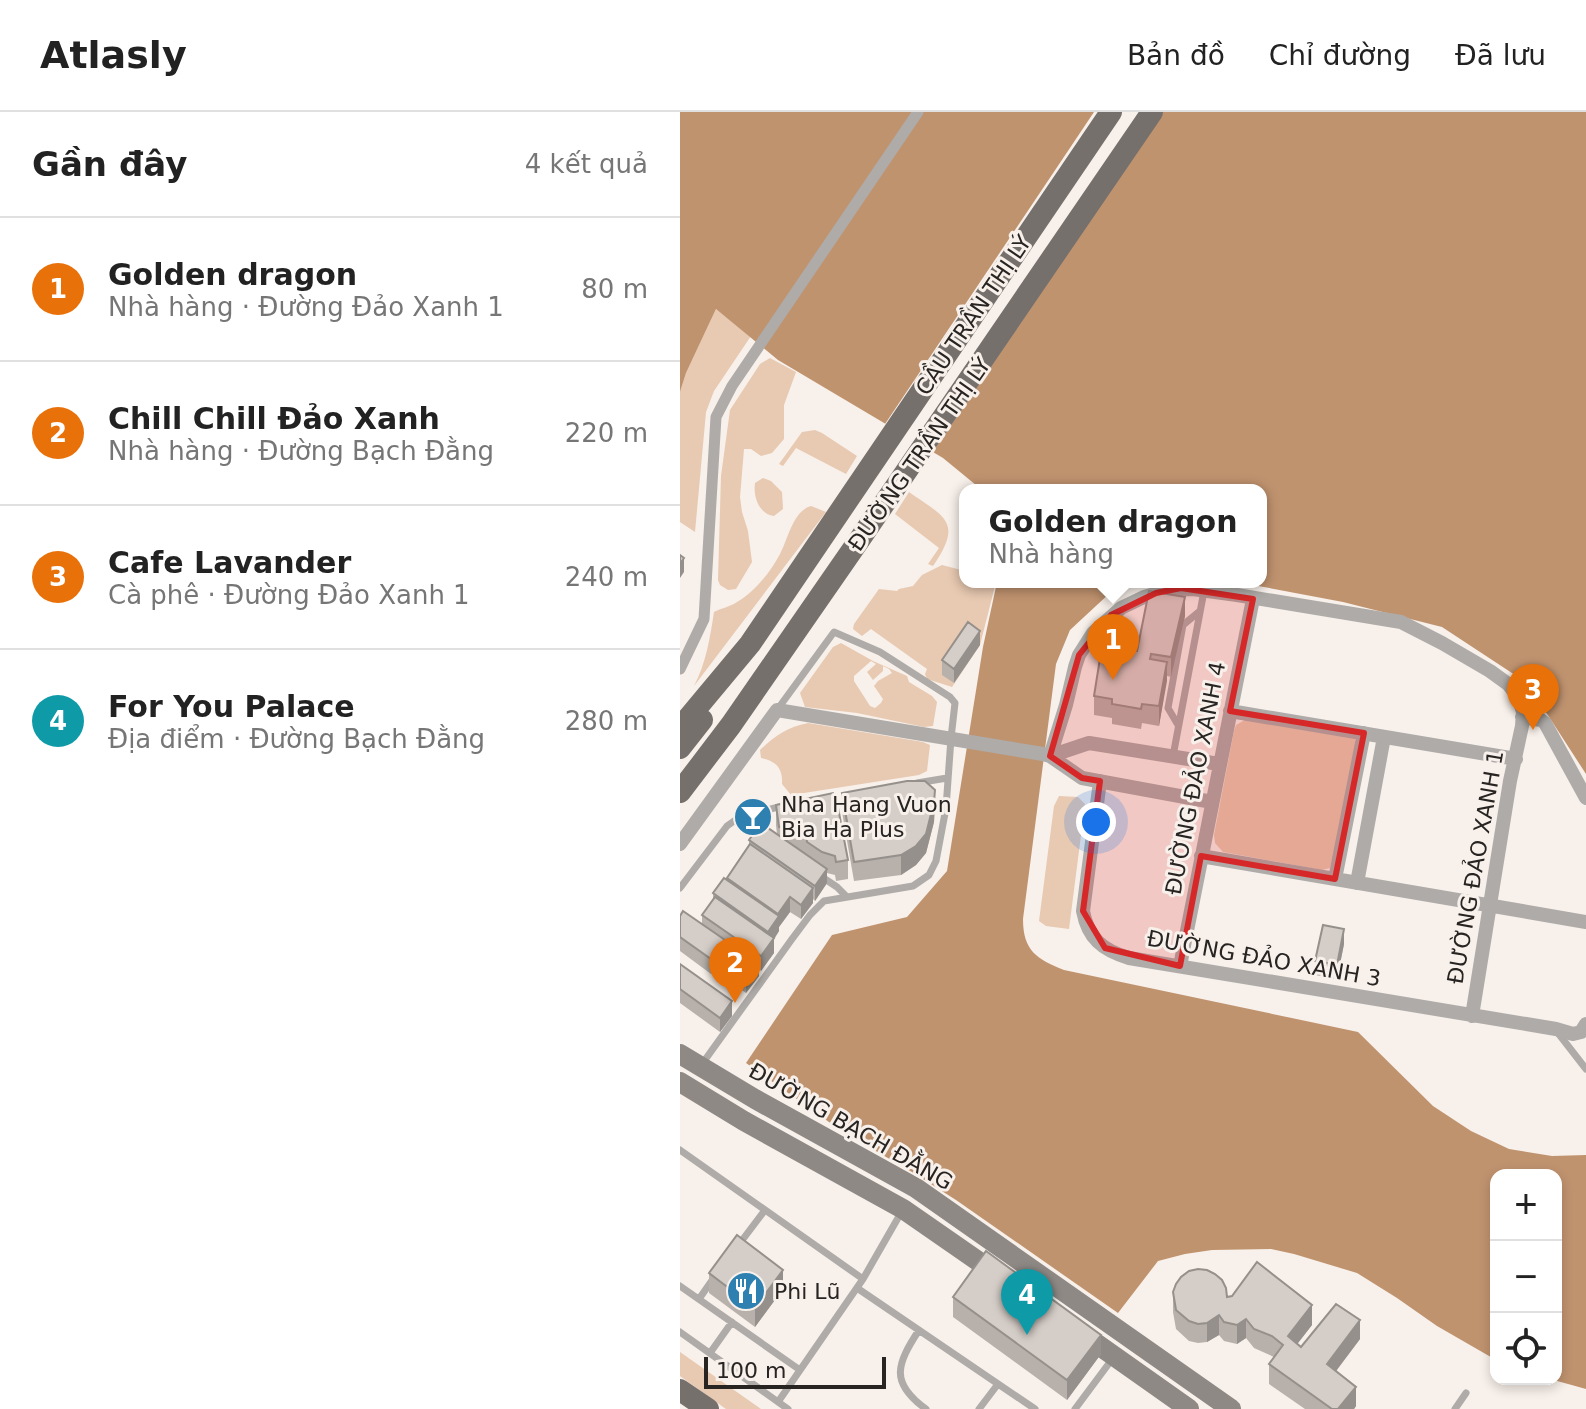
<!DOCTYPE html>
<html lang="vi">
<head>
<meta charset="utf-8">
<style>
	:root { --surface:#fff; --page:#f2f2f2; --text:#222; --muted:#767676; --line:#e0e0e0; --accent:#111827 }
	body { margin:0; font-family:"DejaVu Sans",sans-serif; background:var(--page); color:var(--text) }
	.controls { position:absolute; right:24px; bottom:24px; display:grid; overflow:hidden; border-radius:16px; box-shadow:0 4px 12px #0003 }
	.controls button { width:72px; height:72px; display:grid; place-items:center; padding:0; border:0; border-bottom:2px solid var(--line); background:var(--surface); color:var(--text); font:40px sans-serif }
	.scale { position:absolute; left:24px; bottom:20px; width:182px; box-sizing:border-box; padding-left:8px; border:4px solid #272422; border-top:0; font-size:22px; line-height:28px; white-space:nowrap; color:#272422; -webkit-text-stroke:6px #f8f0ea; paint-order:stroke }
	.you { position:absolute; left:416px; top:710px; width:28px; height:28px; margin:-20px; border:6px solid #fff; border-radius:50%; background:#1a73e8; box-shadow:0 0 0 12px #1a73e833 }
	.badge { display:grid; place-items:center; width:52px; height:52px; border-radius:50%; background:var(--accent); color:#fff; font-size:26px; font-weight:700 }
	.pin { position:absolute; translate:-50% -66px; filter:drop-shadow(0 2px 4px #0008) }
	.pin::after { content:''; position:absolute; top:42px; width:28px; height:24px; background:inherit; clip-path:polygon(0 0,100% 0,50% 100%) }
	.popup { position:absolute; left:279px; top:372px; width:308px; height:104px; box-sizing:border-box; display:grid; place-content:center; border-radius:16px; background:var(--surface); filter:drop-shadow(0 2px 6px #0005); font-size:26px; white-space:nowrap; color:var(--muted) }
	.popup b { font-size:30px; color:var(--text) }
	.popup::after { content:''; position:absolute; left:50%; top:100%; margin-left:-16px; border:16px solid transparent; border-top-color:var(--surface) }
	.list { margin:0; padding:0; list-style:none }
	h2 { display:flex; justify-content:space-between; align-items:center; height:104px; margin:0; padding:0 32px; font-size:34px }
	h2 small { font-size:26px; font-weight:400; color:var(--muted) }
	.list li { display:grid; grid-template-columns:52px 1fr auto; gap:24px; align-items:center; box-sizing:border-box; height:144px; padding:0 32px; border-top:2px solid var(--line) }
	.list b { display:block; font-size:30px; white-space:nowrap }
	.list p { margin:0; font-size:26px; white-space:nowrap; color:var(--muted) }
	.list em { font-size:26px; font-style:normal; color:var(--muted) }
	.icon { flex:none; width:44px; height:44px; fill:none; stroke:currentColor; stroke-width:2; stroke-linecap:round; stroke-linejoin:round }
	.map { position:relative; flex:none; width:906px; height:1297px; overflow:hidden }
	header { display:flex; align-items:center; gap:48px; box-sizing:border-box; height:112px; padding:0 40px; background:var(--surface); border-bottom:2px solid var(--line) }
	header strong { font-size:38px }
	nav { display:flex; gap:44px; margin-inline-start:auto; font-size:28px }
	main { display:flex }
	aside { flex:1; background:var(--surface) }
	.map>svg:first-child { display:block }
	.green { fill:#e8c9b1; fill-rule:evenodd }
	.water { fill:#c0936f }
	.pier { fill:#f8f0ea }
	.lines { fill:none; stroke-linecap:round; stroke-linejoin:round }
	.service { stroke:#aeaba8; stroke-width:7 }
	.pedestrian { stroke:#aeaba8; stroke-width:11 }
	.minor { stroke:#aeaba8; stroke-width:14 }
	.secondary { stroke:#8e8985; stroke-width:20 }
	.primary { stroke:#76706c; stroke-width:22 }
	.wall { fill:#b7b0ab }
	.shaded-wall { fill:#95908b }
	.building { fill:#d5cdc7; stroke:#95908b; stroke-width:2 }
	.marked { fill:#d62828; fill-opacity:0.2; stroke:#d62828; stroke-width:6; stroke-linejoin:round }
	.labels { text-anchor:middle; stroke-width:6; stroke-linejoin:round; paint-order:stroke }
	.street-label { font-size:22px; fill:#272422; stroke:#f8f0ea }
	.poi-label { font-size:22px; fill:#272422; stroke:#f8f0ea; text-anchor:start }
</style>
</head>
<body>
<header>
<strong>Atlasly</strong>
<nav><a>Bản đồ</a><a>Chỉ đường</a><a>Đã lưu</a></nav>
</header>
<main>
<aside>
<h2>Gần đây<small>4 kết quả</small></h2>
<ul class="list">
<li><span class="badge" style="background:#e8710a">1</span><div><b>Golden dragon</b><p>Nhà hàng · Đường Đảo Xanh 1</p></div><em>80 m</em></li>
<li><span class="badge" style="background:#e8710a">2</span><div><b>Chill Chill Đảo Xanh</b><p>Nhà hàng · Đường Bạch Đằng</p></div><em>220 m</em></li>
<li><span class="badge" style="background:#e8710a">3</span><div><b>Cafe Lavander</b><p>Cà phê · Đường Đảo Xanh 1</p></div><em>240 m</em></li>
<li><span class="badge" style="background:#0f9aa8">4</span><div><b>For You Palace</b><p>Địa điểm · Đường Bạch Đằng</p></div><em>280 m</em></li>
</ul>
</aside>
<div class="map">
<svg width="906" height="1297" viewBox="0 0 906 1297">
	<rect width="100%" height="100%" fill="#f8f0ea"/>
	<path class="green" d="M36,197L71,224L34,279L26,300L15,420L0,410V280L6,261Z
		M90,246L116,260L104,293V327L92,341L81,344L71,337H64L60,385L62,400L68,419L72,450L56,477L48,478L40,473L38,468L41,364L50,298L80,252Z
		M135,318L142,321L177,344L166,362L116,336L103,354L99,352L122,320Z
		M83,366L91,369L102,380L103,397L94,404C79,402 73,385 75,371Z
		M229,380C266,406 283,410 253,454L248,452L259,436L215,402Z
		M131,394L146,400L14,574C26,551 30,526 34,500C41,496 50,495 57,490C75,480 91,459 100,442C108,427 113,399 131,394Z
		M262,453L285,459V470H316L300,533L272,575L247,567L245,562L247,557L191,517L182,524L173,517L174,512L199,477L217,479L219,477L233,474L242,463Z
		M161,531L193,549L227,564L229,570L252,584L257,590L253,614L244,615L177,601L125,595L120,581L153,535ZM191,549L196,552L187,560L193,568L203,559V554L209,557L212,561L198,569L194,574L203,587L201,591L195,596L190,594L174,569V564Z
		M565,608L674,625L681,639L650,756L642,758L543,740L535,731L534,723L554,619L556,613Z
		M128,611L243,630L250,633L247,659L239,663L111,683L102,672C103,656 96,649 81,646L80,638C95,624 107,615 128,611Z
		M379,684L398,685L405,692L389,817L366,814L359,809L374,694Z
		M0,1240L81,1297H46L0,1264Z"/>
	<path class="water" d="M0,0H906V662L847,571L762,515L663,490L557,470H581V378H302L263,346L98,248L36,197L6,261L0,280Z
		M317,470H452L431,480L390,518L376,552L343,807C343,839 357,847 384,858L678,920L753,994L791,1019L829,1037L872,1044L906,1043V1277L870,1267H876V1063H816V1248L757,1214L717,1186L677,1161L614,1142L591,1137L532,1138L505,1142L478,1149L438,1201L276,1088L232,1060L163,1020L66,951L152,823L227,805L267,759L303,535Z"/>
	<path class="pier" d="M414,0H483L250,344L203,315Z"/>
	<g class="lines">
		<path class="service" d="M498,613L488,596L503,513L520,499
			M493,644L524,479
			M237,671L267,666
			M56,707L82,725
			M139,763L157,775L166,784
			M0,776L47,714L61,704L103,694
			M878,921L906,957
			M22,952L112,827L130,803L144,789L233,774L249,763L256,749L266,696L271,626L275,591L270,585L200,540L154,520L97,598
			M0,1038L183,1167
			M57,1135L85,1098
			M0,1174L120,1258
			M177,1176L355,1297
			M19,1187L33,1167
			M239,1218C217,1252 209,1270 246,1297
			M0,1220L108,1297
			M30,1241L52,1210
			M98,1290L183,1167L222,1099
			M299,1297L318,1272
			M395,1297L433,1246
			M775,1297L786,1281"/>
		<path class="pedestrian" d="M0,557L24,507L36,305L52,274L238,0"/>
		<path class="minor" d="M550,599L836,647
			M842,605L861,608L865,611L906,686
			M370,644L386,593L395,555L399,543L413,521L441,496L464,485L489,478L513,477L557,483L721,510L762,531L810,559L828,572L839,586L843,600L842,614L830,669L792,904
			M370,644L409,631L539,652
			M420,669L403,799C408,826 422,838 449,846L876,917L893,922L901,920L906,912
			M0,732L97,598L363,642L370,644L402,666L532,690
			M521,744L906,810
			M655,767L684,621
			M677,771L704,625
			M500,854L573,487"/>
		<path class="secondary" d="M0,942L75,987L236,1076L551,1297
			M0,970L64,1009L223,1097L321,1165
			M400,1220L509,1297"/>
		<path class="primary" d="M0,616L70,532L431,0
			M0,636L22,608
			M0,680L51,613L182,424L472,0
			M0,1278L28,1297"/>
	</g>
	<path class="wall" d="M505,504L491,565L487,564L479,614L462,611L461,617L432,612V606L414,603V584L457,539Z
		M300,533L274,571L262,563V548Z
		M162,681L255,697L254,710L246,741L236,753L221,763L174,769L162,700Z
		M96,693L168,748V767L156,769L155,763L147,761V771L135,789L133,787V791L121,807L110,800L99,815V819L94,827V841L81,859L79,857V864L66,881L36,860V855L31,862L0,839V804L22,813V803L33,788V781L47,768V766L69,733V728L97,722L96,713Z
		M664,832L657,867L635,863V849Z
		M0,852L52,904L40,920L0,891Z
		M29,1161L103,1177L75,1215L29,1181Z
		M493,1180L547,1185L632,1213L617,1232L621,1235L680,1227L656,1259L676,1294L674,1297H625L589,1272V1252L594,1245L574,1236L566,1226L557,1232L544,1229L539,1223L527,1230L518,1231L509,1229L496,1217L493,1200Z
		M273,1185L421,1242L387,1288L273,1205Z"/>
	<path class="shaded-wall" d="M4,446V460L0,466V452Z
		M505,485V504L491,565V545Z
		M300,519V533L274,571V557Z
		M487,550V569L479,614V594Z
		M255,678L254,710L246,741L236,753L221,763V743Z
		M147,757V771L135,789V774Z
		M133,776V791L121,807V793Z
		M110,785V800L99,815V819L94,827V841L81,859V844L88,834V820L98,806V802Z
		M664,817V832L657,867V853Z
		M45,828V843L36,846V855L31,862V847Z
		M79,849V864L66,881V867Z
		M52,889V904L40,920V906Z
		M103,1158V1177L75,1215V1196Z
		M632,1193V1213L608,1244V1224Z
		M539,1203V1223L527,1230V1211Z
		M566,1207V1226L557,1232V1213Z
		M680,1208V1227L647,1271V1252Z
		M421,1223V1242L387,1288V1268Z
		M676,1275V1294L674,1297H658Z"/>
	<path class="building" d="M0,443L4,446L0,452Z
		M469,479L505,485L491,545L471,542L470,547L487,550L479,594L462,592L461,597L432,592V587L414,584L421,540L441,544L443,537L457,539Z
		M288,510L300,519L274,557L262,548Z
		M227,669H245L255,678L254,690L246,722L236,734L221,743L174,750L162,681Z
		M153,681L156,685L168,748L156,750L155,744L142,740L127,730L126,722H120L119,712L99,715L96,693Z
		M81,711L147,757L135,774L69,728Z
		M70,732L133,776L121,793L110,785L98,802L47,766Z
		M44,766L99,804L88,820L33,781Z
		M35,785L94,826L81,844L22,803Z
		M3,799L45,828L31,847L0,825V804Z
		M643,813L664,817L657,853L635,849Z
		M48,828L79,849L66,867L36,846Z
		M0,852L52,889L40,906L0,877Z
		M57,1123L103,1158L75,1196L29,1161Z
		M306,1139L421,1223L387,1268L273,1185Z
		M577,1150L632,1193L608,1224L621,1235L656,1192L680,1208L647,1252L676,1275L658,1297H652L589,1252L603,1233L592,1224L574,1217L566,1207L557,1213L544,1210L539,1203L527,1211L518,1212L509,1209L496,1198L493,1180L496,1172L501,1165L509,1159L518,1157L527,1158L535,1162L542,1168L546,1176L547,1185L552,1184Z"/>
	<path class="marked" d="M501,476L573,487L550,599L684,621L655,767L521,744L500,854L425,836L403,799L420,669L402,666L370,644L399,543L431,503L476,481Z"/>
	<defs>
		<symbol id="bar-disc" viewBox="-11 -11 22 22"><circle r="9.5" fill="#2e80b1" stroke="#f8f0ea"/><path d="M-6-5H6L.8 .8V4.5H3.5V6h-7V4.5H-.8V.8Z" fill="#fff"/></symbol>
		<symbol id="restaurant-disc" viewBox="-11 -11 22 22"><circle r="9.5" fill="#2e80b1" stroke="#f8f0ea"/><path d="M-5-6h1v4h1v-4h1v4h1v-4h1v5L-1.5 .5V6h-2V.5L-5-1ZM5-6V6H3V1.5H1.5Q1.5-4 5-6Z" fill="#fff"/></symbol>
	</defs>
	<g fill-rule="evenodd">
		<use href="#bar-disc" x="51" y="683" width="44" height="44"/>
		<use href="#restaurant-disc" x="44" y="1157" width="44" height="44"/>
	</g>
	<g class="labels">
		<g class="street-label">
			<text transform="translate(293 203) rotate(-56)" y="8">CẦU TRẦN THỊ LÝ</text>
			<text transform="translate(239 342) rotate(-55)" y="8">ĐƯỜNG TRẦN THỊ LÝ</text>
			<text transform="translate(515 666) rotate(-79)" y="8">ĐƯỜNG ĐẢO XANH 4</text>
			<text transform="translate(795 755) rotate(-80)" y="8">ĐƯỜNG ĐẢO XANH 1</text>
			<text transform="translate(584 846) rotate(10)" y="8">ĐƯỜNG ĐẢO XANH 3</text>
			<text transform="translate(171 1014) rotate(30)" y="8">ĐƯỜNG BẠCH ĐẰNG</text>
		</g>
		<g class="poi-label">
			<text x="101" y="700">Nha Hang Vuon<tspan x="101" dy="25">Bia Ha Plus</tspan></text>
			<text x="94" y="1187">Phi Lũ</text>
		</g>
	</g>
</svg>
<div class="controls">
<button>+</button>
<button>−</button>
<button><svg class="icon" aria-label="locate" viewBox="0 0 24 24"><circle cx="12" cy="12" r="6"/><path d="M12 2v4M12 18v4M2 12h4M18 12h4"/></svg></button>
</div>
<div class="scale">100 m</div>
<div class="you"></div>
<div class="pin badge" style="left:433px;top:568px;background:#e8710a">1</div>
<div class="popup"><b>Golden dragon</b>Nhà hàng</div>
<div class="pin badge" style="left:55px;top:891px;background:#e8710a">2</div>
<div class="pin badge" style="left:853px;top:618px;background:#e8710a">3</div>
<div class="pin badge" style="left:347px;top:1223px;background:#0f9aa8">4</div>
</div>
</main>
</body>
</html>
